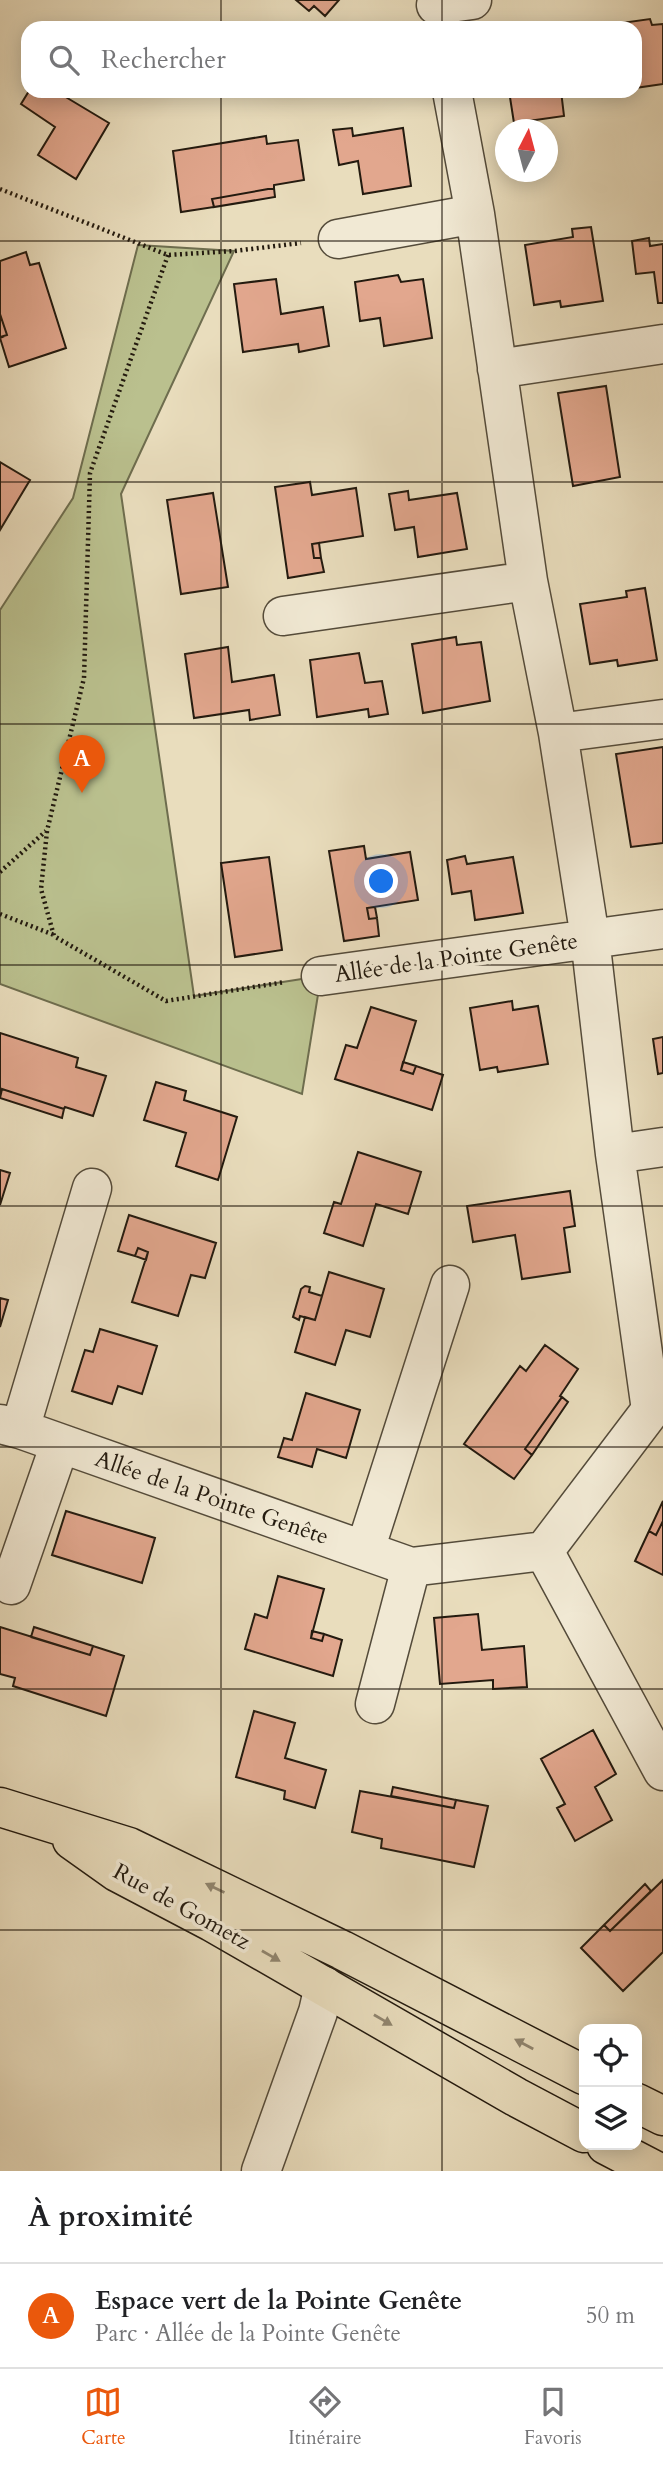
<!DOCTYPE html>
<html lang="fr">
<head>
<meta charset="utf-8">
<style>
	:root { --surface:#fff; --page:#f2f2f2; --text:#202124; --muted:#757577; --line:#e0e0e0; --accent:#ea580c }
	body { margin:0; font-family:Cardo,serif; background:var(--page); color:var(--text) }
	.controls { position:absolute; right:21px; bottom:21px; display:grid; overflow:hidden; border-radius:14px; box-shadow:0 4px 18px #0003 }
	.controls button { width:63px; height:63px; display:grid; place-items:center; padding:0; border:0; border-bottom:2px solid var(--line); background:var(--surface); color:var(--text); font:35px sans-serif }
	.compass { position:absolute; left:495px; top:119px; width:63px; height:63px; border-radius:50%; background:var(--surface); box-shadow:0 4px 18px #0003; rotate:6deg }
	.you { position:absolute; left:382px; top:882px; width:24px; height:24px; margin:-18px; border:5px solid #fff; border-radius:50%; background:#1a73e8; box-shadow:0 0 0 10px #1a73e833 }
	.badge { display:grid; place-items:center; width:46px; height:46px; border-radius:50%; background:var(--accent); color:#fff; font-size:23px; font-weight:700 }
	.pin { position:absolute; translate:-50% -58px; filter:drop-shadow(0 2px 4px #0008) }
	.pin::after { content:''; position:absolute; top:37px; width:24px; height:21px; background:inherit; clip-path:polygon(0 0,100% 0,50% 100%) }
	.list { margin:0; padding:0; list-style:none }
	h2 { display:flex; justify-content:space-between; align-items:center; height:91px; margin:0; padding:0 28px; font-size:30px }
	h2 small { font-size:23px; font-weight:400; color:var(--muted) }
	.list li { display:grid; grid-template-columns:46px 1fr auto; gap:21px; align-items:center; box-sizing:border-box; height:105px; padding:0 28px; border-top:2px solid var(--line) }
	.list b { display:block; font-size:26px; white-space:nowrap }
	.list p { margin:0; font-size:23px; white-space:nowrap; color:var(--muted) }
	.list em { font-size:23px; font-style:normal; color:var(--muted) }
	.icon { flex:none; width:38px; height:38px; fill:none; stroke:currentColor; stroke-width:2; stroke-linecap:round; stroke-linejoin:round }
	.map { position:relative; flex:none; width:663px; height:2171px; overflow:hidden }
	.search { position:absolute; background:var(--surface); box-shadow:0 4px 18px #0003; left:21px; right:21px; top:21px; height:77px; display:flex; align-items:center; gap:18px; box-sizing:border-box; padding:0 24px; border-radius:21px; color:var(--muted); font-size:26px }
	.sheet { height:196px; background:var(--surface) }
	nav { display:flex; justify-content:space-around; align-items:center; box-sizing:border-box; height:98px; border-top:2px solid var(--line); background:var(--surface); font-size:19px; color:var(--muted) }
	nav a { display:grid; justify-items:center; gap:4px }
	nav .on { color:var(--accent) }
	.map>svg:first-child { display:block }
	.green { fill:#bac08e; stroke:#6e6d4e; stroke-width:2 }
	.building { fill:#e2a78e; stroke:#231a0f; stroke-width:2 }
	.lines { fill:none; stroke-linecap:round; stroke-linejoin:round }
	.minor-casing { stroke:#544b3a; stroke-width:41 }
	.major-casing { stroke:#231a0f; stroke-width:41 }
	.path { stroke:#231a0f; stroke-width:4.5; stroke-dasharray:2 3.5; stroke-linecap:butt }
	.minor { stroke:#f1e9d4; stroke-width:38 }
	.major { stroke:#e9ddbd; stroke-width:38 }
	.oneway { fill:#90856f }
	.grid { fill:none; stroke:#231a0f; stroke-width:2; stroke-opacity:0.55 }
	.labels { text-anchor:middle; stroke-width:7; stroke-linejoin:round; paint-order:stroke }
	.street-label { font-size:23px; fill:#231a0f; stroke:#f1e9d4 }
</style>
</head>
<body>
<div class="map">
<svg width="663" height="2171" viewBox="0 0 663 2171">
	<rect width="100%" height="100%" fill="#e9ddbd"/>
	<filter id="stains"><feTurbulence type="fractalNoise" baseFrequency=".00286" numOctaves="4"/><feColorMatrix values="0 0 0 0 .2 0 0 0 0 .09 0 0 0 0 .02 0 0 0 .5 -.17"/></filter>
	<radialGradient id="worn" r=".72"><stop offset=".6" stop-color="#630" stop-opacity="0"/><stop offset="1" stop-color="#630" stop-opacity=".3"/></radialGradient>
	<path class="green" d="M138,245L234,251L121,494L194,996L321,976L302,1094L0,984V610L73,498Z"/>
	<path class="building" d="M296,0H339L325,16L314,6L309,11Z
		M650,19L652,25L663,24V84L635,88V28H608L607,25Z
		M550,23V28H516Z
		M29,91H67L64,96L109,123L76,179L38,155L55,127L21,104Z
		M509,91H561L564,116L514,123Z
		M352,128L353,136L403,128L411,186L363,194L358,161L339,165L333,130Z
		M266,136L267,144L298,140L304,180L274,185V188L212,199L214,207L181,212L173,151Z
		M274,188L275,197L214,207L212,199Z
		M591,227L603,301L561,307L560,301L534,305L525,245L573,237L572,229Z
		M649,238L650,246L663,244V303H658L654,272L636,274L632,241Z
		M26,252L30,265L39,263L66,348L9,367L0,338L7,335L0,314V261Z
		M398,275L401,282L423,279L432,338L384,346L380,318L360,321L355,282Z
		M276,279L281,314L323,307L329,346L299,352L298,344L243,352L234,284Z
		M0,314L7,335L0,337Z
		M606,386L620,477L573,486L558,393Z
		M0,462L30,480L0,530Z
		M310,482L312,495L356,488L363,536L312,544L314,558H321L324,572L288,578L275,487Z
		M408,491L409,500L457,493L467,549L418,557L414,527L395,530L389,494Z
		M213,493L228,587L181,594L167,500Z
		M319,543L321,558H314L312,544Z
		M645,588L657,660L618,666L617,660L590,664L580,604L627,597L626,591Z
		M456,637L457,645L481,642L490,701L423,713L412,644Z
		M228,647L232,682L274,675L280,715L250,720L249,710L194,718L185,654Z
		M359,653L365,683L382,681L388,714L369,717L368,709L317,717L310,660Z
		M663,747V843L631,847L616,754Z
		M364,846L366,859L410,852L418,900L367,908L369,919L377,918L379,936L344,941L329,851Z
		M465,856L467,864L513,857L523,913L475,920L471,891L452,894L447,860Z
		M269,857L282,950L235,957L221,863Z
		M375,907L377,918L369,919L367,908Z
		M512,1001L513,1010L538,1006L548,1064L498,1072L497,1067L480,1070L470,1008Z
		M371,1007L416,1021L401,1070L413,1074L416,1066L443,1075L432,1110L335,1079L346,1045L357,1048Z
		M0,1033L78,1058L76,1067L106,1076L93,1116L65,1107L64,1109L2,1089L0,1095Z
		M663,1037V1073L658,1074L653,1039Z
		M403,1062L416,1066L413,1074L401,1070Z
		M156,1082L186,1091L184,1100L237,1117L218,1180L176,1166L186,1133L144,1120Z
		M2,1089L64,1109L62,1118L0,1098Z
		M358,1152L421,1172L408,1214L376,1204L363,1246L324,1233L334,1202L341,1204Z
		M0,1170L10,1173L0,1205Z
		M570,1191L575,1226L564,1228L570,1272L522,1279L515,1235L473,1242L467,1206Z
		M129,1215L216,1243L205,1278L191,1275L178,1316L132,1302L148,1252L138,1248L135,1256L118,1251Z
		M138,1248L148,1252L146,1260L135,1256Z
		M329,1272L384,1289L370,1337L346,1330L335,1365L295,1352L305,1317L315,1320Z
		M305,1286L310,1287L309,1292L322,1296L315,1320L300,1316L299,1320L293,1317L301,1289Z
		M0,1298L8,1300L0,1327Z
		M100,1329L157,1346L142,1394L118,1386L112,1404L72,1391L85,1350L93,1352Z
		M545,1345L578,1369L560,1396L562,1397L525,1449L532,1455L514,1479L464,1444L520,1366L526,1371Z
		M306,1393L360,1410L346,1458L317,1449L312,1467L278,1457L284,1438L292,1440Z
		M562,1397L568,1402L532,1455L525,1449Z
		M663,1501V1521L656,1535L649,1531Z
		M66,1511L155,1538L142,1583L52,1555Z
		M663,1521V1575L635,1561L649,1531L656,1535Z
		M278,1576L324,1589L311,1638L322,1641L324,1634L342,1640L333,1676L245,1649L255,1614L267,1618Z
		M478,1614L482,1650L524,1646L527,1687L493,1689V1680L440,1684L434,1618Z
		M0,1627L90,1655L93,1646L124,1656L106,1716L13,1686L15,1678L0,1674Z
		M34,1627L93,1646L90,1655L31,1637Z
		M312,1631L324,1634L322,1641L311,1638Z
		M254,1711L295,1723L285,1758L326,1770L315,1808L284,1799L285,1791L236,1777Z
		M593,1730L616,1774L595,1787L612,1820L575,1841L557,1808L565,1804L541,1759Z
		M393,1787L456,1800L454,1808L391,1796Z
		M360,1791L454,1808L456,1800L488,1806L474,1867L381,1848L382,1839L352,1832Z
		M663,1880V1952L623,1991L581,1948L604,1925L610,1931Z
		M645,1884L651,1891L610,1931L604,1925Z"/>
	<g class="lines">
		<defs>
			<path id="minor" d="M436,5L472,0
				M338,239L475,214
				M497,369L663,344
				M283,616L528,581
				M558,733L663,719
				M321,976L663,929
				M615,1154L663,1147
				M0,1424L20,1429L411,1567L544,1551L651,1410L615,1154L590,938L558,733L528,581L475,214L452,91
				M20,1429L92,1188
				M365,1550L450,1285
				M544,1551L663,1771
				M11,1585L60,1444
				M375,1704L411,1567
				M261,2171L318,2012L324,1986"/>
			<path id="major" d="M0,1807L129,1847L342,1950L584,2075
				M72,1840L117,1872L212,1922L516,2097L584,2133
				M637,2103L663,2116
				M606,2145L656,2171"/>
		</defs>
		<use href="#minor" class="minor-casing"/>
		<use href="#major" class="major-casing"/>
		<path class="path" d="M0,189L168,255L234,251L301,243
			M168,255L90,473L84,678L47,831L41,889L54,936L166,1001L285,982
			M0,872L46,831
			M0,914L54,935"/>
		<use href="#minor" class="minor"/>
		<use href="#major" class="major"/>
	</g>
	<defs><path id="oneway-solid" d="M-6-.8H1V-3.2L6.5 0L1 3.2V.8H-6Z" transform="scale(1.75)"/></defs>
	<g class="oneway">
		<use href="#oneway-solid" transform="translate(215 1888) rotate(-154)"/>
		<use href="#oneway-solid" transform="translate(271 1956) rotate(30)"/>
		<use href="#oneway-solid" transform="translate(383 2020) rotate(30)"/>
		<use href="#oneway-solid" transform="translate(524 2044) rotate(-152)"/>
	</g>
	<path class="grid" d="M221,0V28M442,0V28M221,91V2171M442,91V2171M0,241H663M0,482H663M0,724H663M0,965H663M0,1206H663M0,1447H663M0,1689H663M0,1930H663"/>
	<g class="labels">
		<g class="street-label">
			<text transform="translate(456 957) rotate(-8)" y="8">Allée de la Pointe Genête</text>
			<text transform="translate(212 1497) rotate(19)" y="8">Allée de la Pointe Genête</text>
			<text transform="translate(182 1906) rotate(29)" y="8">Rue de Gometz</text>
		</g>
	</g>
	<rect width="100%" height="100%" filter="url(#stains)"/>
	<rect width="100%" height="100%" fill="url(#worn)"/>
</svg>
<div class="controls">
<button><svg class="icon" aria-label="locate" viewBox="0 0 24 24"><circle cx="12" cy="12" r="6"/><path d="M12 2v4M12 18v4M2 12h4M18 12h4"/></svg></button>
<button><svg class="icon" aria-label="layers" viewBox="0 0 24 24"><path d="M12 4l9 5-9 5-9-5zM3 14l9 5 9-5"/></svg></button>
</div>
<svg class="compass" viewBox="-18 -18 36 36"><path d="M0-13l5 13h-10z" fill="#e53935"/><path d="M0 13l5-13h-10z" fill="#757577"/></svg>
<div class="you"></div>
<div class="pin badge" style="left:82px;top:793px">A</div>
<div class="search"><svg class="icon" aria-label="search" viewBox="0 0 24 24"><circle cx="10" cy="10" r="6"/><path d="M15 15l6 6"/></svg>Rechercher</div>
</div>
<section class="sheet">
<h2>À proximité<small></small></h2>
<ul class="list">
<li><span class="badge">A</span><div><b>Espace vert de la Pointe Genête</b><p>Parc · Allée de la Pointe Genête</p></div><em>50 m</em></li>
</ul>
</section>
<nav>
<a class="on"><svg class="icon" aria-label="map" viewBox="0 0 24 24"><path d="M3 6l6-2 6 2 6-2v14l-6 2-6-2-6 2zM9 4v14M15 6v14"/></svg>Carte</a>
<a><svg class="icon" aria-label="directions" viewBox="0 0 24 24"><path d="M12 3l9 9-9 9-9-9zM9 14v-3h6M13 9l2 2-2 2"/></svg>Itinéraire</a>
<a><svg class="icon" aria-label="saved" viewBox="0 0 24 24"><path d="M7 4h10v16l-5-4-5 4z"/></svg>Favoris</a>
</nav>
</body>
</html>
